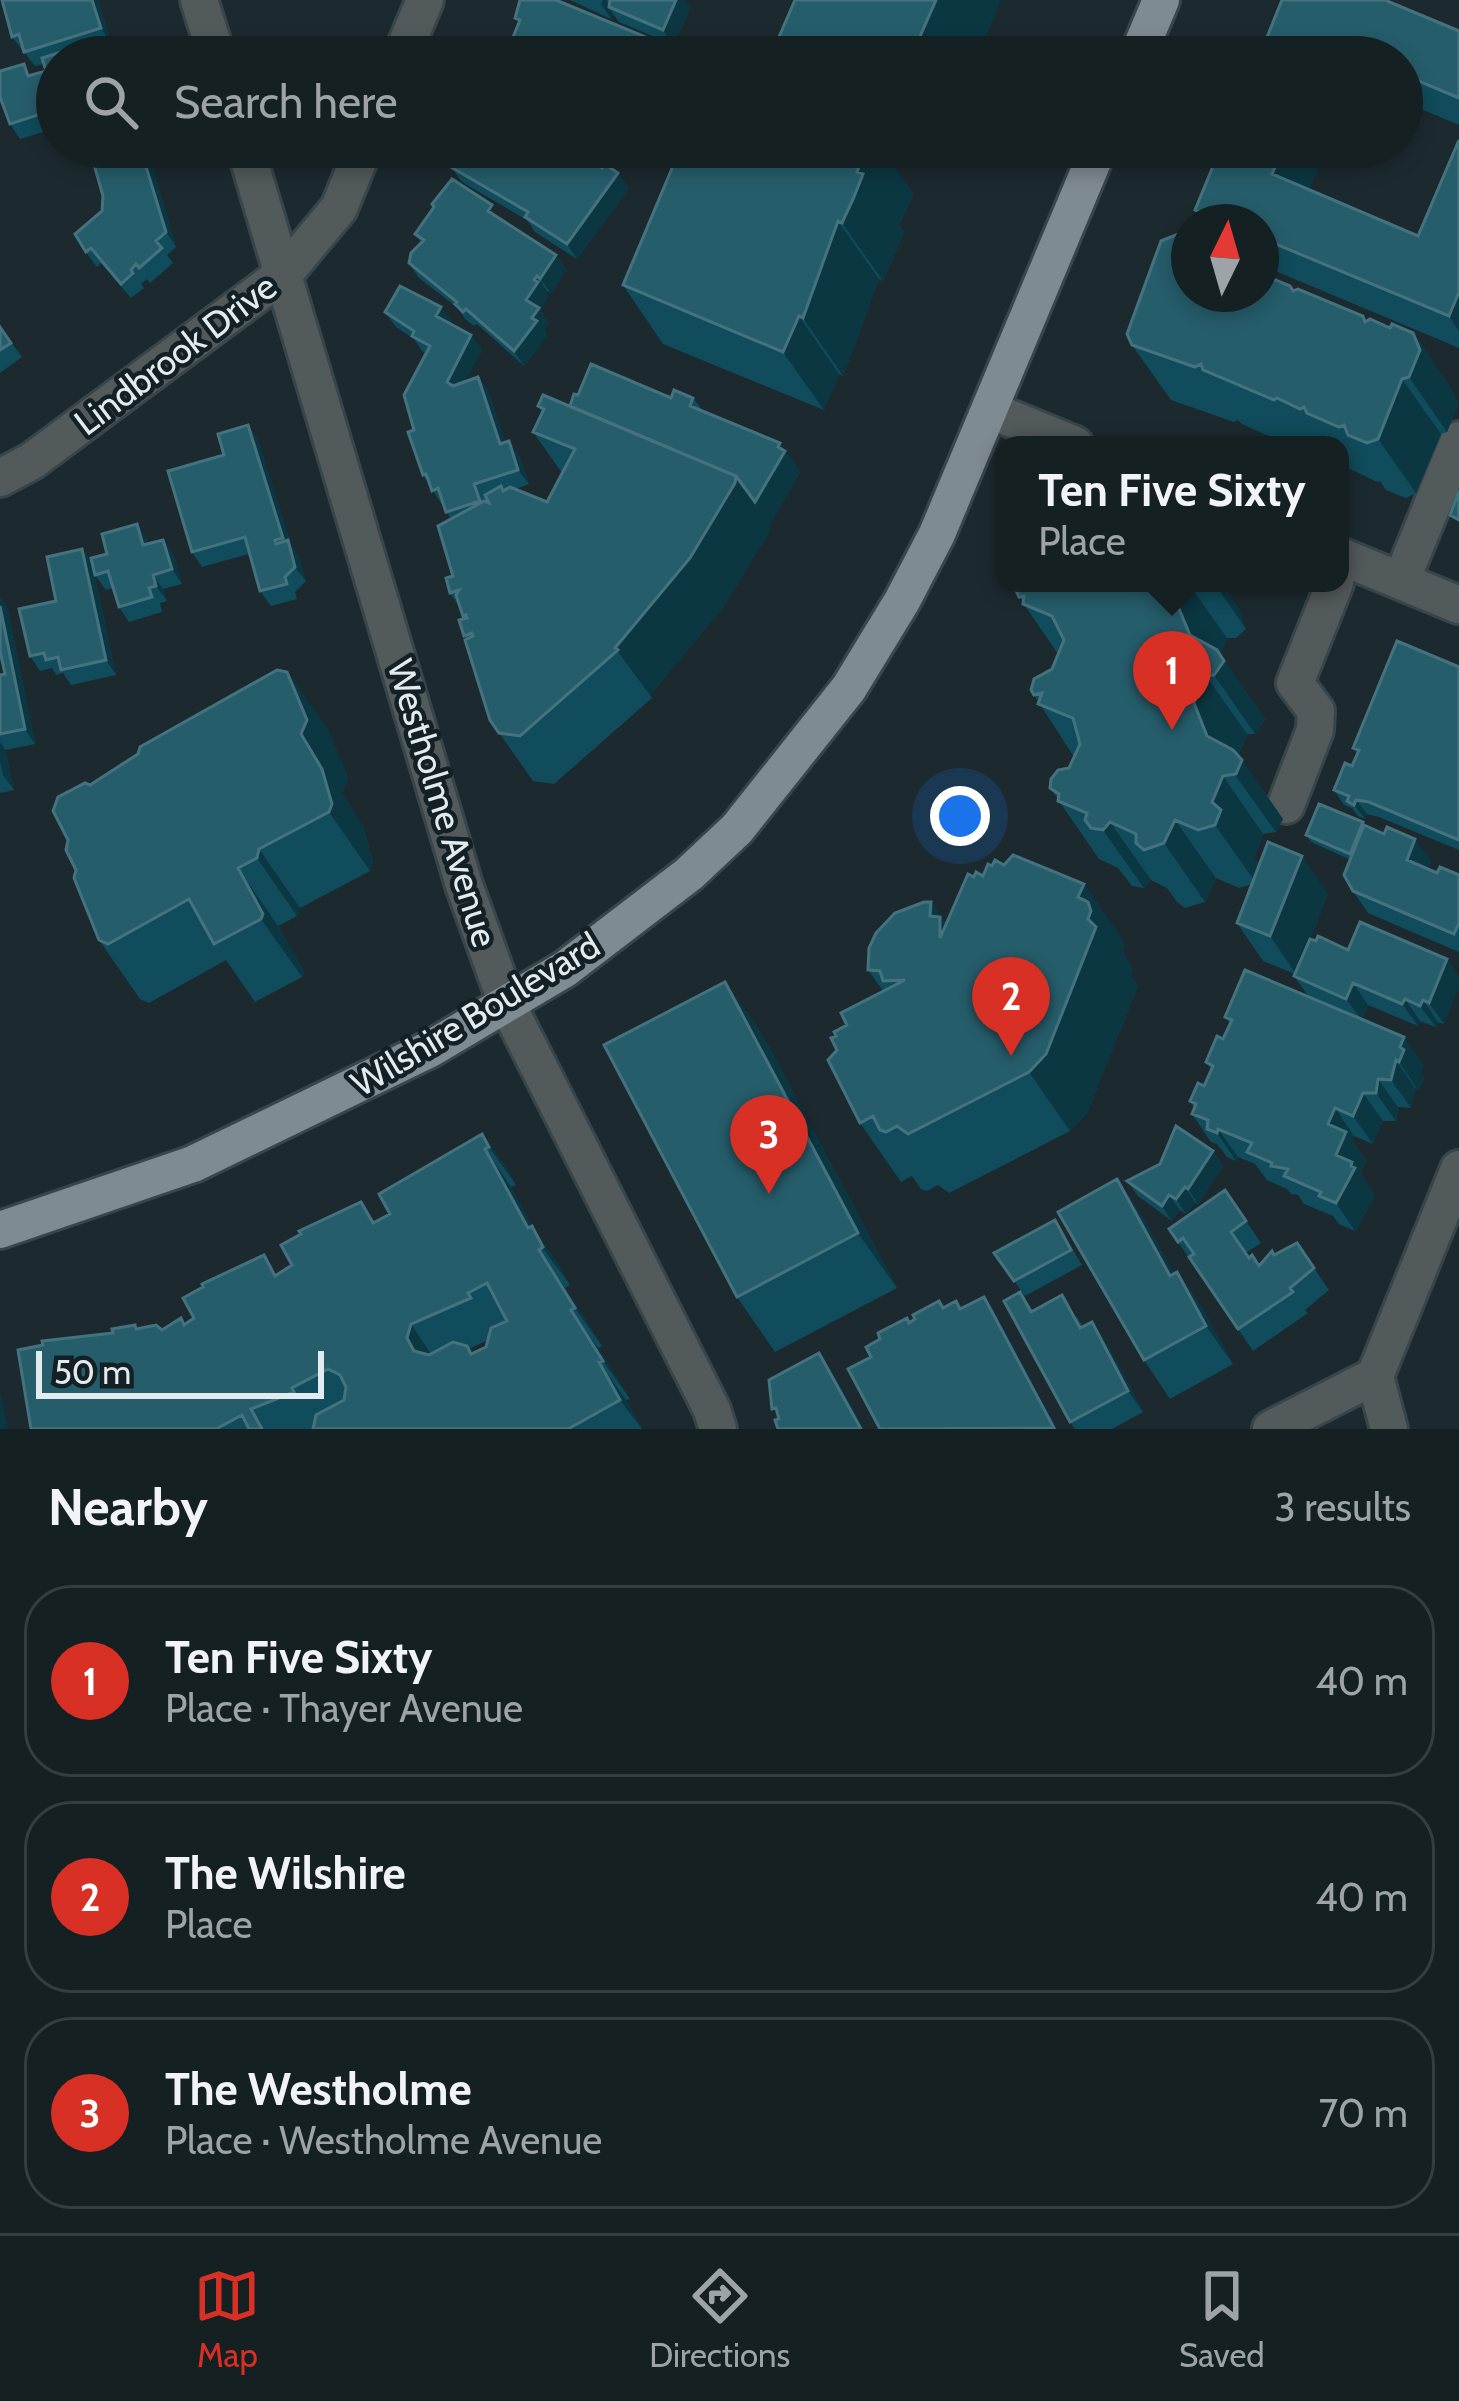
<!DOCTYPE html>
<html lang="en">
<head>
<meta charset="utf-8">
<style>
	:root { --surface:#152023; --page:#222d30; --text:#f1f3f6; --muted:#9da3a6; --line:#343e41; --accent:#d93025 }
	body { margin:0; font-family:Cabin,sans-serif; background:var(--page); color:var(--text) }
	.compass { position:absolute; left:1171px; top:204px; width:108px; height:108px; border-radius:50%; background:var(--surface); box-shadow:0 6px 18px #0003; rotate:5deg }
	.scale { position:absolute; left:36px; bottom:30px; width:288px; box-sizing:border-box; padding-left:12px; border:6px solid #e2ebee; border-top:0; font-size:33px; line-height:42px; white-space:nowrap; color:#e2ebee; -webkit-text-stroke:9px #132025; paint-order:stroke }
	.you { position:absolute; left:960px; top:816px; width:42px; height:42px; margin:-30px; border:9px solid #fff; border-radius:50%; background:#1a73e8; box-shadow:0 0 0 18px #1a73e833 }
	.badge { display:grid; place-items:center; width:78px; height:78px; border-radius:50%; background:var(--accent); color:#fff; font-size:39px; font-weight:700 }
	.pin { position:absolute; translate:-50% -99px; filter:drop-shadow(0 3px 6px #0008) }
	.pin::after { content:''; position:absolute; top:63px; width:42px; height:36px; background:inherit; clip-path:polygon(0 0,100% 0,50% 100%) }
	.popup { position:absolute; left:995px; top:436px; width:354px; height:156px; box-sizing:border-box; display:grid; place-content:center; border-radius:24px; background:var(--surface); filter:drop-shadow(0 3px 9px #0005); font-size:39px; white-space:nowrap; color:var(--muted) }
	.popup b { font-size:45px; color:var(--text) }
	.popup::after { content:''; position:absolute; left:50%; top:100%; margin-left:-24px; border:24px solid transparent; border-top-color:var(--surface) }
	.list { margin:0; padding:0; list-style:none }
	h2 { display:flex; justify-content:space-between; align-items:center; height:156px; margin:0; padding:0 48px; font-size:51px }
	h2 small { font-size:39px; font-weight:400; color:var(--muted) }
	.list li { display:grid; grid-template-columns:78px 1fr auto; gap:36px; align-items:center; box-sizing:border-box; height:192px; margin:0 24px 24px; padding:0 24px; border:3px solid var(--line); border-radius:48px }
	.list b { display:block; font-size:45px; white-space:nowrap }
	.list p { margin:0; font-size:39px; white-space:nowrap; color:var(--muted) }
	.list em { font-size:39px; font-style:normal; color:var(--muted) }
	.icon { flex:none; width:66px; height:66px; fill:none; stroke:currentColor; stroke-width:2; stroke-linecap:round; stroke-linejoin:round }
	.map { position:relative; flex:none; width:1459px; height:1429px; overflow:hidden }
	.search { position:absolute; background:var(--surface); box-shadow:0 6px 18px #0003; left:36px; right:36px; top:36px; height:132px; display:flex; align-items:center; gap:30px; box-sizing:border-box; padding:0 42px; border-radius:66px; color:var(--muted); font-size:45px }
	.sheet { height:804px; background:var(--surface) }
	nav { display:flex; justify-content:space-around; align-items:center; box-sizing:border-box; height:168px; border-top:3px solid var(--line); background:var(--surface); font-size:33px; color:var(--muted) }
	nav a { display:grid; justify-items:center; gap:6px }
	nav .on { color:var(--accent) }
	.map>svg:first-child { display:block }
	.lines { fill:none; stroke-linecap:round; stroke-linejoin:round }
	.minor-casing { stroke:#38454a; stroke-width:42 }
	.major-casing { stroke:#38454a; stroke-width:42 }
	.minor { stroke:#535a5c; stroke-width:36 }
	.major { stroke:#7e8b90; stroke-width:36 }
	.wall { fill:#104c5b; fill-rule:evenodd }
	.shaded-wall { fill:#0b3743 }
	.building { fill:#265d6b; stroke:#44737f; stroke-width:3; fill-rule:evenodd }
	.labels { text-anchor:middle; stroke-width:9; stroke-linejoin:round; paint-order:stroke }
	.street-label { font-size:36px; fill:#e2ebee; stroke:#132025 }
</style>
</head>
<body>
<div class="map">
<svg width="1459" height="1429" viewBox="0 0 1459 1429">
	<rect width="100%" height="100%" fill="#1c2a2f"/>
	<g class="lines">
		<defs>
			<path id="minor" d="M199,0L217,57
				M401,57L425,0
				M245,147L464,885L507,1004L712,1410L718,1429
				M990,410L1075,445
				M0,478L32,461L285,273L339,208L364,147
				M1340,556L1459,605
				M1401,581L1459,440
				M1286,805L1315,730L1316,711L1295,683L1335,583
				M1375,1376L1389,1429
				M1271,1429L1375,1376L1459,1169"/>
			<path id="major" d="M1137,57L1161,0
				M0,1230L193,1164L430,1049L565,969L689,874L737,829L849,688L902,601L937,534L1099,147"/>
		</defs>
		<use href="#minor" class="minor-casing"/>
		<use href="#major" class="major-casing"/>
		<use href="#minor" class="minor"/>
		<use href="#major" class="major"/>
	</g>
	<path class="wall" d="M98,0L111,43L107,44L116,57H57V128L20,139L10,124L32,75L46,71L44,64L35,66L12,37Z
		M570,0H685L690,7L674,45L619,22L613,14L611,19Z
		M1282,0L1459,31V125L1402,101V57H1259Z
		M779,37L977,57H793Z
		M1459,140V348L1261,265V222H1203L1195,210L1221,147H1327L1309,189L1418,236Z
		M107,147H143L149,155L176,247L167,255L173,263L150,283L147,279L141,284L144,288L131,298L101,263L97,267L79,243L102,211Z
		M681,147H880L913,194L899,226L904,232L883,281L879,279L843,376L839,374L824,410L663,344L623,285Z
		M451,167L629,188L577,259L535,232L527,220L462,182Z
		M502,220L556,255L566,270L551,293L547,291L546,293L548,297L540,310L549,323L544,331L547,336L524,366L477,324L474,326L465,319L458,308L419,278L409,263L421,243L415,234Z
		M1290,286L1294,291L1363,316L1367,321L1413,333L1451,388L1458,405L1447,432L1441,434L1416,493L1406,498L1386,490L1380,481L1377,482L1346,467L1342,462L1340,463V445H1289L1242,424L1238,420L1234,422L1171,400L1132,345L1189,294Z
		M385,312L452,321L450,324L471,335L482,350L465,381L478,377L489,392L505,442L519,456L529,484L515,489L547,502L562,473L533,432L542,412L538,406H570L578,395L693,398L703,411L780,443L800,472L770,524L769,532L724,606L650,695L652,698L554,784L533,781L490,720L464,636L465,619L460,608L450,593L453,576L451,519L423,475L414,430L426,353L422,351L414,339L396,327Z
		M0,327L22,357L0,373Z
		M248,425L258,440L291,545L298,555L306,581L295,592L297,599L271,606L260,591L249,554L202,567L192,552L224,455Z
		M137,524L148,543L163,540L174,555L182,584L163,589L167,601L160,603L162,612L129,622L119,607L113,588L106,590L95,575L107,554Z
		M82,549L92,564L116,675L71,685L63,673L56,675L52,668L40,671L30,656Z
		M1016,583H1221L1238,608L1246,629L1236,638H1227L1220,655L1265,719L1255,734H1247L1238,755L1283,819L1276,832L1263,834L1254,858L1259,865L1328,894L1310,939L1348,950L1447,959L1444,1024L1438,1022L1436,1027L1420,1021L1418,1026L1368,1005L1362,1020L1424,1065L1420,1073L1424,1078L1418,1090L1415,1088L1411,1108L1398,1107L1396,1121H1383L1373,1144L1354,1136L1352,1140L1366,1160L1360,1173L1375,1196L1355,1231L1339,1224L1333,1216L1304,1204L1298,1195L1291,1194L1287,1189L1267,1180L1255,1164L1238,1157L1236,1161L1227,1157L1217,1144L1211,1142L1192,1114L1194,1108L1190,1101L1204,1086L1211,1069L1206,1062L1223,1039L1230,1023L1225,1017L1309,997L1294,976L1295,974L1263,961L1237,923L1252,884L1239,888L1216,878L1205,902L1185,908L1177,902L1167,888L1151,880L1144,888L1132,886L1118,868L1099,859L1050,788L1069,768L1074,757L1034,695L1052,669L1058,654L1019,597Z
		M0,598L8,609L35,744L5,750L14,790L0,793V675L5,674L0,658Z
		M1459,667V850L1379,817L1367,814L1365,819L1358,816L1352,808L1344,805L1334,790L1352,766L1357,753L1353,748Z
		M287,672L328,730L348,778L342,793L363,827L373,862L370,871L300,908L297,916L278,926L304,972L302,977L255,1002L226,960L149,1003L140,999L99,940Z
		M1366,826L1431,860L1427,868L1437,873L1459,875V952L1368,913L1353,891L1351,860L1311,842L1306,835Z
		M931,902L946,924L1125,943L1122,950L1132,969L1130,975L1138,986L1087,1113L1070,1131L949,1193L938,1185L927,1191L921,1189L912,1176L901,1182L860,1123L837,1050L836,1036L883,991L868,970Z
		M725,982L763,1036L897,1288L775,1352L737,1297Z
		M482,1134L509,1172L516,1185L511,1187L535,1232L558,1264L570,1285L565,1288L602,1346L598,1348L630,1399L626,1400L642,1429H31L113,1333L137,1329L162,1330L185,1324L292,1265L361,1202L375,1222L390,1214ZM488,1340L486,1347L473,1354L469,1349Z
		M1213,1151L1223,1166L1198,1204L1195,1202L1186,1214L1180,1210L1172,1221L1138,1196L1127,1181Z
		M1117,1179L1143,1218L1174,1274L1177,1272L1204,1311L1233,1364L1170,1399L1144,1360Z
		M1225,1190L1261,1243L1246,1253L1249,1258L1259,1266L1297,1243L1329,1290L1305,1310L1308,1313L1253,1351L1169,1229Z
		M1055,1220L1082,1265L1025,1296L994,1253Z
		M1020,1292L1033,1310L1077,1317L1083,1327L1107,1344L1143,1412L1112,1429H1075L1070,1422Z"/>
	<path class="shaded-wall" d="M92,0H98L111,43L101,28Z
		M603,0H606L612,9L609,7L613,14L611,19L601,4Z
		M676,0H685L690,7L674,45L663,30Z
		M936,0H1001L977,57H911Z
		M658,42L669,57H652Z
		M1328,43L1338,57H1322Z
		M140,147H143L149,155L176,247L166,232Z
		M867,147H880L913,194L899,226L904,232L883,281L842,223L857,172Z
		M1284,147H1327L1299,212L1272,174Z
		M618,173L629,188L577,259L567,244Z
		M838,221L879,279L843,376L803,318Z
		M556,255L566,270L551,293L540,279Z
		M537,276L547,291L546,293L548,297L540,310L549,323L544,331L547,336L524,366L514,351L532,318L526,300Z
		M1459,292V331L1449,316Z
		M441,307L452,321L446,330L436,316Z
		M799,316L839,374L824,410L783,352Z
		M1413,333L1451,388L1458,405L1447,432L1409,377Z
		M471,335L482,350L457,397L447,382Z
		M478,377L489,392L511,459L500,444Z
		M1402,379L1441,434L1416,493L1378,439Z
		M248,425L258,440L291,545L298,555L306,581L295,567L290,548L283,538Z
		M509,441L519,456L529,484L518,470Z
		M780,443L800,472L770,524L769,532L724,606L650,695L615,648L736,476L778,447Z
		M137,524L147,539L153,560L143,545Z
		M163,540L174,555L182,584L172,569Z
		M82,549L92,564L116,675L106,660Z
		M153,575L163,589L167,601L156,586Z
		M1185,583H1188L1227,638L1220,655L1265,719L1255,734L1214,675L1190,635L1177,604Z
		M1214,583H1221L1238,608L1246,629Z
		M0,598L8,609L35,744L25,729L0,606Z
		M287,672L328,730L348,778L342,793L363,827L373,862L370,871L329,812L301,734Z
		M1206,676L1247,734L1235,761L1242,760L1283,819L1276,832L1207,736L1194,703Z
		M0,742L5,750L14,790L3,775L0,760Z
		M1223,776L1263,834L1254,858L1261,869L1256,883L1215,825L1212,802Z
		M1356,800L1367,814L1365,819L1354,805Z
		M1175,820L1216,878L1205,902L1164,843Z
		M1110,822L1151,880L1144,888L1103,830Z
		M1415,839L1431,860L1422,881L1407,860Z
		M259,849L300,908L297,916L257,858Z
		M1302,856L1328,894L1296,974L1270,936Z
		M238,868L278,926L304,972L302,977L261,919Z
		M1084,884L1125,943L1122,950L1132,969L1130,975L1138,986L1087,1113L1070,1131L1029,1072L1088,919L1078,897Z
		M931,902L972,961L940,938L930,916Z
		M1447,959L1459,977V988L1444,1024L1429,1003Z
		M725,982L763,1036L897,1288L858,1233Z
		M1353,983L1368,1005L1362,1020L1346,999Z
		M1405,999L1420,1021L1418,1026L1402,1004Z
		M1423,1000L1438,1022L1436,1027L1420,1006Z
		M1404,1037L1424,1065L1420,1073L1424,1078L1418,1090L1399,1062L1400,1047Z
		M1396,1060L1415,1088L1411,1108L1391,1080Z
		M1378,1079L1398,1107L1396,1121L1376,1093Z
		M1363,1093L1383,1121L1373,1144L1353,1116Z
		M1335,1108L1354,1136L1352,1140L1366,1160L1360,1173L1375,1196L1355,1231L1336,1203V1155L1328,1124Z
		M1218,1129L1238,1157L1236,1161L1217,1133Z
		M482,1134L509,1172L516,1185L489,1147Z
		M485,1149L511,1187L535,1232L558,1264L570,1285L528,1228Z
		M1213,1151L1223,1166L1198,1204L1188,1189Z
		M1117,1179L1143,1218L1196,1314L1170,1276Z
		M1185,1187L1195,1202L1186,1214L1176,1199Z
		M1169,1195L1180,1210L1172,1221L1162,1206Z
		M539,1250L565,1288L602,1346L575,1308Z
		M1177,1272L1204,1311L1233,1364L1206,1326Z
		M984,1297L995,1312L1057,1429L1054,1428Z
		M571,1310L598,1348L630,1399L603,1361Z
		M1092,1322L1107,1344L1143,1412L1128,1391Z
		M411,1324L437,1363L414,1351L407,1338Z
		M819,1353L834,1375L864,1429H861Z
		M599,1362L626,1400L642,1429L620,1400Z
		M0,1390L8,1429H0Z"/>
	<path class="building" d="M2,0H92L101,28L24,52L19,34L12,37Z
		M520,0H556L658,42L652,57H518L520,51L509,47L520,20L515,18Z
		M610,0H676L663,30L609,7Z
		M795,0H936L911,57H844L823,48L820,55L779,37Z
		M1282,0H1385L1459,31V98L1402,74V57H1362L1328,43L1322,57H1259Z
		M105,42L110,57H57V109L10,124L0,97V71L24,64L28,76L46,71L42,58L71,49L72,53Z
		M1459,140V292L1449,316L1261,238V222H1223L1195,210L1221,147H1284L1272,174L1418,236Z
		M114,147H140L166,232L156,241L162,248L139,268L136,264L131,270L133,273L121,284L91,248L86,252L75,234L102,211L103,196L91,154Z
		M465,147H571L602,168L605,164L618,173L567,244L525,217L528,212L451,167Z
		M681,147H867L857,172L863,174L854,197L842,223L838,221L803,318L799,316L783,352L623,285Z
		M452,179L492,205L488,211L556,255L540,279L537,276L534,280L538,282L526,300L539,308L532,318L537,321L514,351L466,309L463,312L455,304L457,302L409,263L411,253L424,240L415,234L434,207L432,204Z
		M1178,234L1189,238V294H1261V274L1290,286L1293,291L1298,289L1363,316L1365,322L1370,319L1390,328L1392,324L1413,333L1420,350L1409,377L1402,379L1378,439L1367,443L1348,435L1344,425L1339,427L1307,413L1304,407L1300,409L1277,398L1274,400L1203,370L1201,364L1195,367L1132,345L1127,334L1161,241Z
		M400,286L441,307L436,316L471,335L447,382L453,386L478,377L500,444L509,441L518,470L474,484L480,501L446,512L438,488L432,491L426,474L423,475L408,432L414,430L404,395L430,346L412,336L414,331L385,312Z
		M0,327L11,343L0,350Z
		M591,364L671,398L674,390L693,398L690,406L780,443L778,447L785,451L755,502L736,476L570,406L574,394L578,395Z
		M543,395L736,476L735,483L690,558L615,648L618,650L520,736L499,733L490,720L465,640L473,636L472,633L464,636L459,620L467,618L466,615L463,616L456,595L459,590L450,593L446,578L453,576L438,526L484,501L489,503L485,495L501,486L503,491L510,487L547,502L575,449L533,432L544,409L538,406Z
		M248,425L283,538L275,540L276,544L288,540L295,567L285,577L287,584L260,591L245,537L192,552L168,471L224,455L218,434Z
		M1459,491V520L1450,515Z
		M137,524L143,545L163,540L172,569L153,575L156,586L149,588L152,597L119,607L108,571L95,575L91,558L107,554L102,534Z
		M82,549L106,660L61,670L58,657L46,660L44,653L30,656L19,609L56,601L47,557Z
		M1016,583H1185L1177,604L1190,635L1217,650L1224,661L1214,675L1206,676L1194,703L1207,736L1233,750L1242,760L1236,774L1223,776L1212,802L1221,810L1215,825L1198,830L1175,820L1164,843L1144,850L1136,843V834L1110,822L1103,830L1091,828L1085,820L1087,813L1058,801L1059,794L1050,788L1051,779L1058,770L1069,768L1080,744L1073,718L1038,704L1042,693L1034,695L1031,690L1034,679L1052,669L1064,640L1052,616L1023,604L1024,596L1019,597L1014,586Z
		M0,606L25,729L0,734V675L5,674L0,651Z
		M1397,641L1459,667V840L1369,802L1356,800L1354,805L1347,801L1349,796L1334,790L1345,763L1352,766L1359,750L1353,748Z
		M277,670L287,672L307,720L301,734L322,769L332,804L329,812L259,849L257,858L238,868L263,914L261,919L214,944L189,899L108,944L99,940L74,878L76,870L66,850L68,840L53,811L58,797L85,783L90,785L138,754L140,747Z
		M1319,804L1363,822L1350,854L1306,835Z
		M1364,825L1384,834L1387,827L1415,839L1407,860L1437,873L1440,867L1459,875V923L1454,934L1353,891L1344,875Z
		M1268,842L1302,856L1270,936L1237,923Z
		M1013,855L1084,884L1078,897L1088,902L1091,911L1088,919L1096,927L1046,1054L1029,1072L908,1134L897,1126L886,1132L880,1130L873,1116L860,1123L828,1060L837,1050L831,1038L836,1036L834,1032L847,1025L841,1013L905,980L883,981L880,971L868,970L869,948L876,933L895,913L924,902H931L930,916L940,917V938L968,874L974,877L976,872L983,876L988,864L992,866L995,860L1004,865Z
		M1360,922L1447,959L1429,1003L1423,1000L1420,1006L1405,999L1402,1004L1353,983L1346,999L1294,976L1310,939L1316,941L1318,936L1348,950Z
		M1245,970L1404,1037L1400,1047L1404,1050L1399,1062L1396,1060L1391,1080L1378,1079L1376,1093H1363L1353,1116L1335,1108L1328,1124L1346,1132L1336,1155L1352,1162L1351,1166L1355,1168L1336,1203L1319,1196L1321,1192L1284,1176L1288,1169L1271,1166L1272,1163L1247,1152L1252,1143L1218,1129L1217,1133L1207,1129L1208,1120L1192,1114L1196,1104L1190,1101L1198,1083L1204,1086L1213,1066L1206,1062L1217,1036L1223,1039L1232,1020L1225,1017Z
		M725,982L858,1233L737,1297L604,1045Z
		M1176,1126L1213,1151L1188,1189L1185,1187L1176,1199L1169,1195L1162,1206L1127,1181L1160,1164Z
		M482,1134L489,1147L485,1149L528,1228L532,1226L543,1247L539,1250L575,1308L571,1310L603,1361L599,1362L620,1400L568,1429H313L316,1415L344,1400L346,1387L340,1375L328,1369L292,1388L294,1392L251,1409L262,1429H249L242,1415L216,1429H31L18,1350L43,1345L42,1341L113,1333L112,1329L135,1325L136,1329L156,1325L162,1330L181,1318L184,1325L194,1318L183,1298L203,1287L202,1284L264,1255L275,1276L292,1265L281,1245L301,1234L299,1231L361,1202L373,1223L390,1214L379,1194ZM487,1283L507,1321L491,1328L486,1347L471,1354L467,1346L453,1342L429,1355L414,1351L407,1338L411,1324L471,1298L468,1293Z
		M1117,1179L1170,1276L1177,1272L1206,1326L1144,1360L1058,1212Z
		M1225,1190L1246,1221L1231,1232L1249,1258L1252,1255L1259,1266L1272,1251L1274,1255L1297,1243L1314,1268L1290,1288L1293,1292L1238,1329L1189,1257L1194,1254L1183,1238L1178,1242L1169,1229Z
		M1055,1220L1071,1250L1014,1281L994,1253Z
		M1020,1292L1031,1312L1062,1295L1080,1328L1092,1322L1128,1391L1070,1422L1004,1301Z
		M984,1297L1054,1428L880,1429L848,1369L871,1357L866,1347L880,1339L878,1333L907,1318L909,1323L915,1319L913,1315L939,1301L943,1308L956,1301L960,1309Z
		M819,1353L861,1429H778L775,1420L779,1419L776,1408L772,1409L769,1380Z"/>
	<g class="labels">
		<g class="street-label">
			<text transform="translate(175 354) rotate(-37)" y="13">Lindbrook Drive</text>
			<text transform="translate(443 803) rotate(73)" y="13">Westholme Avenue</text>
			<text transform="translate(475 1014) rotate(-31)" y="13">Wilshire Boulevard</text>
		</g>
	</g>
</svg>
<svg class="compass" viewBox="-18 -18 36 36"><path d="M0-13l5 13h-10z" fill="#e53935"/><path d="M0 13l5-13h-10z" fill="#9da3a6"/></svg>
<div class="scale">50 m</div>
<div class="you"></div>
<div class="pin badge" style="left:1172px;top:730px">1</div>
<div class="popup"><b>Ten Five Sixty</b>Place</div>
<div class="pin badge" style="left:1011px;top:1056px">2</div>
<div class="pin badge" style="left:769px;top:1194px">3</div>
<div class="search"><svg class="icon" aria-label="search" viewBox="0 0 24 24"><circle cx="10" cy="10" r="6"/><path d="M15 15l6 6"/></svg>Search here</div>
</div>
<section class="sheet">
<h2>Nearby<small>3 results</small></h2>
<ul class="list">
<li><span class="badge">1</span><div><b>Ten Five Sixty</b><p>Place · Thayer Avenue</p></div><em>40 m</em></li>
<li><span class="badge">2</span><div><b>The Wilshire</b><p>Place</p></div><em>40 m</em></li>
<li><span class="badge">3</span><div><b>The Westholme</b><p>Place · Westholme Avenue</p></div><em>70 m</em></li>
</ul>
</section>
<nav>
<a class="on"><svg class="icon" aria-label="map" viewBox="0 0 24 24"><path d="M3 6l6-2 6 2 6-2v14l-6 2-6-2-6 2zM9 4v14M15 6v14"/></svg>Map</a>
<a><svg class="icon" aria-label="directions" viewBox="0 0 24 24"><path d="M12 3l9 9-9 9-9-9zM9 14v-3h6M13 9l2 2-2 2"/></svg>Directions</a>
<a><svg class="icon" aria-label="saved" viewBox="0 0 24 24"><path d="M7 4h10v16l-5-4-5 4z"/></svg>Saved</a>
</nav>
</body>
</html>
